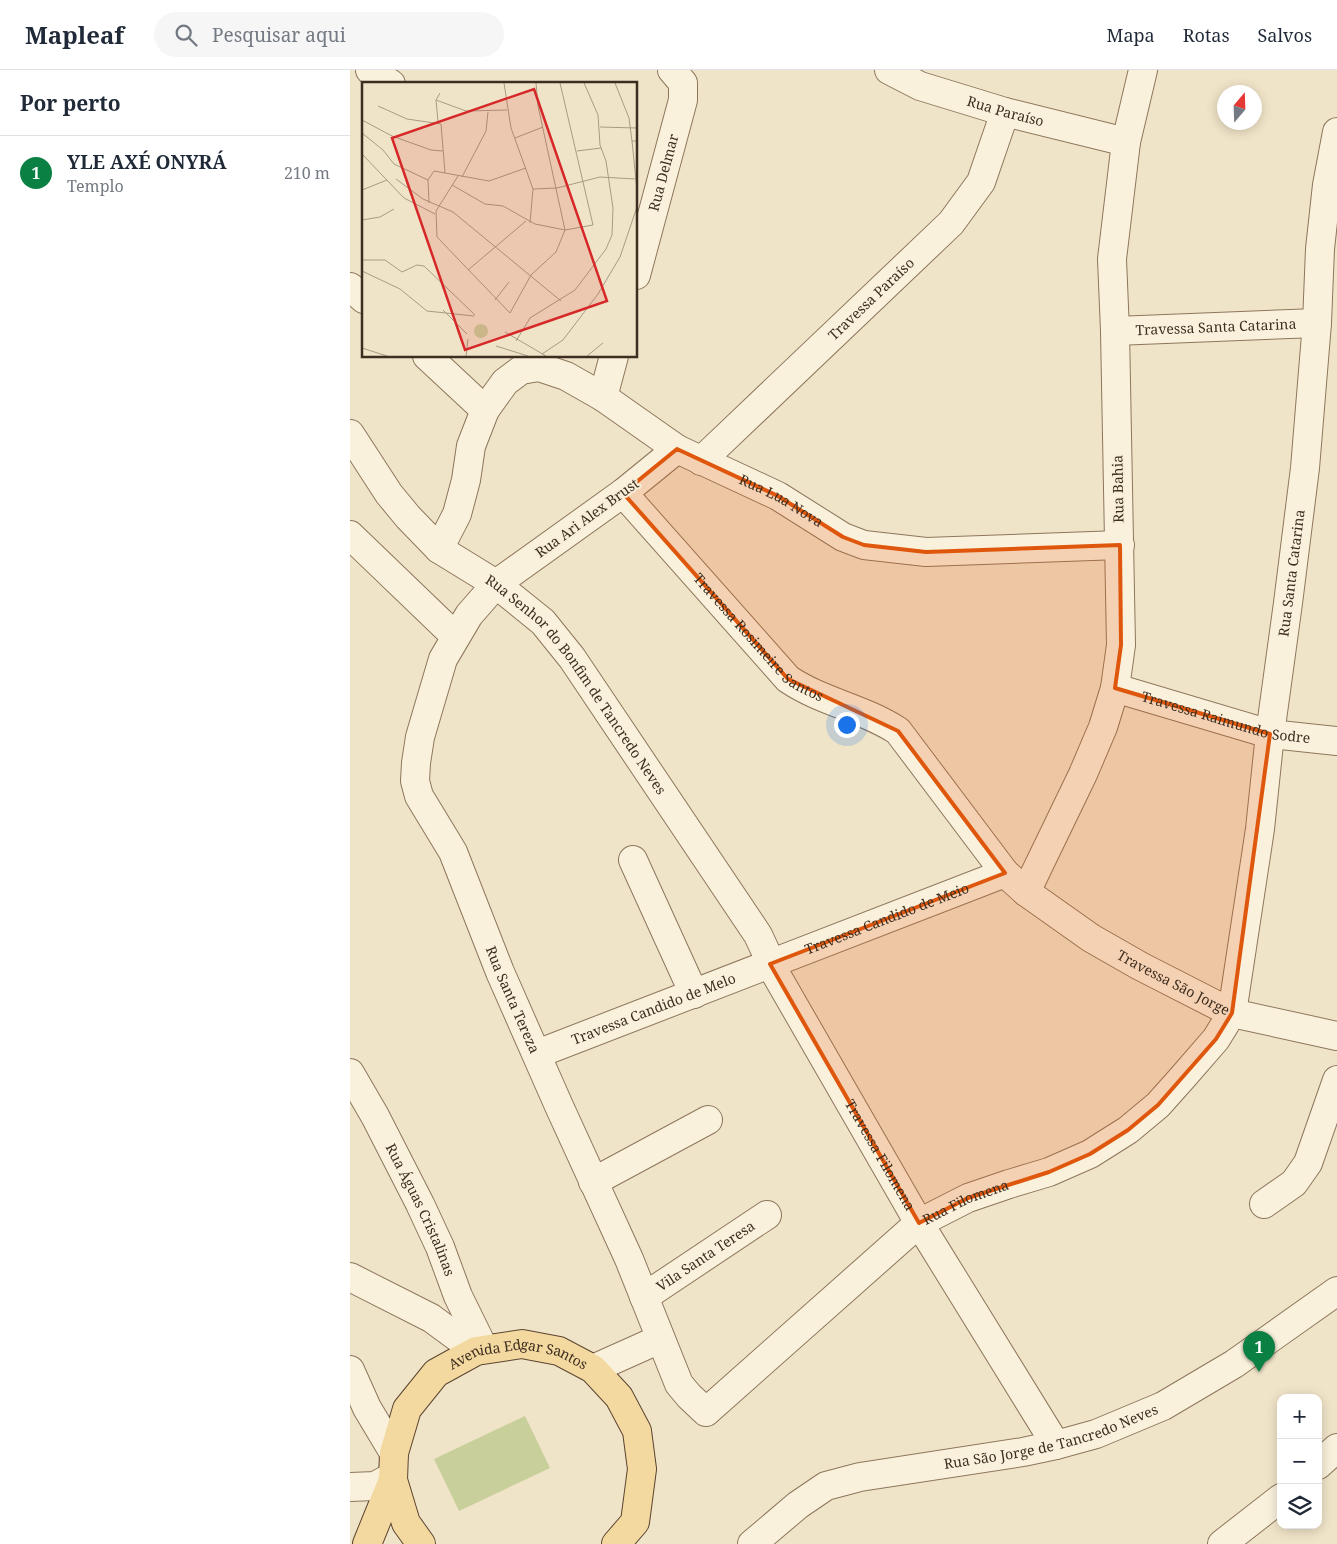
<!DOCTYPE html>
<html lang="pt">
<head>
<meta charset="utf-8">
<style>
	:root { --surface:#fff; --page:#f6f6f7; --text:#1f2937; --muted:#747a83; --line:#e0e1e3; --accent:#0b8043 }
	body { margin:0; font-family:"Noto Serif",serif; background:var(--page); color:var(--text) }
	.controls { position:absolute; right:15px; bottom:15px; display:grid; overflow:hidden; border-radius:10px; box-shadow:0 2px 12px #0003 }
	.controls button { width:45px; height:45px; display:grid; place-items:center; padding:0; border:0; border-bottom:1px solid var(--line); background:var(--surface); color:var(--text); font:25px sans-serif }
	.compass { position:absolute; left:867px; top:15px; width:45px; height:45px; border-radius:50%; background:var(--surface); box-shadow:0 2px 12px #0003; rotate:19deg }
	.you { position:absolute; left:496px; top:654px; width:18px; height:18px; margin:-12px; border:4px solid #fff; border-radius:50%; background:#1a73e8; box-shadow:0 0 0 8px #1a73e833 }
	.badge { display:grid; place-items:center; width:32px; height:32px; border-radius:50%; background:var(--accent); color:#fff; font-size:16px; font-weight:700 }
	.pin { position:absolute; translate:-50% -41px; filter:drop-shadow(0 1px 2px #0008) }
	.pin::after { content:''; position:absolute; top:26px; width:18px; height:15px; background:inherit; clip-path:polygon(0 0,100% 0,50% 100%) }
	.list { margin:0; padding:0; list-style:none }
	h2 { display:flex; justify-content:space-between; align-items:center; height:65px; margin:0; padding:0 20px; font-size:21px }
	h2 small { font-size:16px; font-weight:400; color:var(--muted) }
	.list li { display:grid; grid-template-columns:32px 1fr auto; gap:15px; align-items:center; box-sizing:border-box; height:75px; padding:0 20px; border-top:1px solid var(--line) }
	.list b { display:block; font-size:19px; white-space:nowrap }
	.list p { margin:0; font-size:16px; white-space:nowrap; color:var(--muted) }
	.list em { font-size:16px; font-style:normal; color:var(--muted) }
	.icon { flex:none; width:28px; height:28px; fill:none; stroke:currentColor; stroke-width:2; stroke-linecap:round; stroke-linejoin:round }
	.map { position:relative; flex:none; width:987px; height:1474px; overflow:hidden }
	header { display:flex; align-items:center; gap:30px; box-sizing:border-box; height:70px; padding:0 25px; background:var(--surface); border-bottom:1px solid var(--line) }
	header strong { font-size:24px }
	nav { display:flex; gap:28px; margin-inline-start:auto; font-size:18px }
	.search { width:350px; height:45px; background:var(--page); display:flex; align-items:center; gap:12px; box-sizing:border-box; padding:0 18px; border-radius:28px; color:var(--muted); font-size:19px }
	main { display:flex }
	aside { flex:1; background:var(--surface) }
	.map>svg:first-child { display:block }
	.green { fill:#c9cf9b }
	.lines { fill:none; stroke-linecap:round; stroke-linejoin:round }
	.minor-casing { stroke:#8d765c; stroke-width:30 }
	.major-casing { stroke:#5b4430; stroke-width:30 }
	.minor { stroke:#faf1dc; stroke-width:28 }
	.major { stroke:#f3d9a0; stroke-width:28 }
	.marked { fill:#df570d; fill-opacity:0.2; stroke:#df570d; stroke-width:4; stroke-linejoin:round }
	.labels { text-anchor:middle; stroke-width:4; stroke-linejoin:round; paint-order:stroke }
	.street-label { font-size:14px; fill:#3d2e20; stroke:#f7eed8 }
	.inset-road { fill:none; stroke:#a89b85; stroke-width:1 }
	.view { fill:#d62828; fill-opacity:0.15; stroke:#d62828; stroke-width:2.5 }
	.inset-edge { fill:none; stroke:#3d2e20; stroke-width:2.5 }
</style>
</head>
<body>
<header>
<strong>Mapleaf</strong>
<div class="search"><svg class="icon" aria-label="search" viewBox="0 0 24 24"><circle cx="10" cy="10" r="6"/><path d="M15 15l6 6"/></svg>Pesquisar aqui</div>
<nav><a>Mapa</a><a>Rotas</a><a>Salvos</a></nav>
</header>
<main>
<aside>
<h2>Por perto<small></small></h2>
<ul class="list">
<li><span class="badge">1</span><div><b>YLE AXÉ ONYRÁ</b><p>Templo</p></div><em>210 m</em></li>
</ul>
</aside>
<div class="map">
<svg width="987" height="1474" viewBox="0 0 987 1474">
	<rect width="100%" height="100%" fill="#f0e4c8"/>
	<path class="green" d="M175,1346L200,1398L109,1441L84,1389Z"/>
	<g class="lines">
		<defs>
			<g id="minor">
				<path d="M20,0L41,14"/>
				<path id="s1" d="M539,0L570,16L655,42L776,72"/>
				<path id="s2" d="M286,205L333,30V13L322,0"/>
				<path d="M0,217L14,229"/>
				<path id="s3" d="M765,261L967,253"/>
				<path d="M77,286L135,340"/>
				<path d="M253,327L264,286"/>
				<path id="s4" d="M0,364L39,424L58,447L89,479L146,514L193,552L222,588L408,865L415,880L420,894L569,1153L706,1375"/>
				<path id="s5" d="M327,379L273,423L146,514L119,545L93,589L70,667L66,693L65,711L69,726L103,782L150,902L209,1036L279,1189L329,1314L339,1326L356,1342L569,1153L618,1128L659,1114L699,1102L740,1084L778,1060L808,1035L833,1007L866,969L882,943L910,759L920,664L938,533L955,398L967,253L970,179L977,115L987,62"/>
				<path id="s6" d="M351,391L601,153L631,112L655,42"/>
				<path id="s7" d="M273,423L438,609C472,632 513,638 548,661L655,803L676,822L741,868L790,896L882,943L987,966"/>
				<path d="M0,465L105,566"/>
				<path id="s8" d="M89,479L107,444L116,410L121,376L135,340L155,312L171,300L189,297L216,306L253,327L327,379L428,426L493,467L514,475L576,482L770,475"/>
				<path id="s9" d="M765,618L920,664L987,671"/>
				<path d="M283,790L344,924"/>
				<path d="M676,822L733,704L753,657L765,618L771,575L765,261L762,189L776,72L793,0"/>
				<path id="s10" d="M187,984L655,803"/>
				<path id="s11" d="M0,1003L25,1046L70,1134L90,1177L108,1226L134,1279"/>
				<path d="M243,1112L358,1050"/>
				<path d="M914,1134L944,1113L958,1093L987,1010"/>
				<path d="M0,1207L81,1248L126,1281"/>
				<path id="s12" d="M294,1227L417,1145"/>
				<path d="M243,1299L310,1269"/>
				<path d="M0,1300L17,1338L44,1383"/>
				<path d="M968,1395L987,1378"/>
				<path d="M0,1417L25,1416L43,1406"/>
				<path id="s13" d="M402,1474L448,1435L476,1416L510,1407L673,1382L706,1375L746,1364L813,1336L884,1294L987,1221"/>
				<path d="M872,1474L931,1428"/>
			</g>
			<g id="major">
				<path d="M17,1474L43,1410"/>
				<path id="s14" d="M71,1474L56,1453L43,1410L44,1383L57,1339L86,1303L126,1281L172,1274L209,1281L243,1299L269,1327L287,1361L292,1399L285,1452L266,1474"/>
			</g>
		</defs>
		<use href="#minor" class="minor-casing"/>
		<use href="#major" class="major-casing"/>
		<use href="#minor" class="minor"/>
		<use href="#major" class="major"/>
	</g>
	<path class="marked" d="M327,379L428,426L493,467L514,475L576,482L770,475L771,575L765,618L920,664L882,943L866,969L808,1035L778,1060L740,1084L699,1102L618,1128L569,1153L420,894L655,803L548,661L438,609L273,423Z"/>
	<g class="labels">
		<g class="street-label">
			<text dy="5" stroke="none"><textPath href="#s1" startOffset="124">Rua Paraíso</textPath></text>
			<text dy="5" stroke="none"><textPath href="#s2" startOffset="106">Rua Delmar</textPath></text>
			<text dy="5" stroke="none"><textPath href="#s6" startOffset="235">Travessa Paraíso</textPath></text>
			<text dy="5" stroke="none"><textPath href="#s3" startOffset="101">Travessa Santa Catarina</textPath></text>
			<text transform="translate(768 419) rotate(-91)" y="5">Rua Bahia</text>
			<text dy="5" stroke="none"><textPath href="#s8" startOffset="498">Rua Lua Nova</textPath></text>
			<text transform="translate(237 448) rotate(-36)" y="5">Rua Ari Alex Brust</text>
			<text dy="5" stroke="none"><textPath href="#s5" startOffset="2258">Rua Santa Catarina</textPath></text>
			<text dy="5" stroke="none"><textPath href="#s7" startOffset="199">Travessa Rosimeire Santos</textPath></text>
			<text dy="5" stroke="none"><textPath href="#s4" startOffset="342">Rua Senhor do Bonfim de Tancredo Neves</textPath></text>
			<text dy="5" stroke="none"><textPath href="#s9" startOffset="115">Travessa Raimundo Sodre</textPath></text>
			<text dy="5" stroke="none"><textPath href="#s10" startOffset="375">Travessa Candido de Meio</textPath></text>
			<text dy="5" stroke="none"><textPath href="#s7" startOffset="750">Travessa São Jorge</textPath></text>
			<text dy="5" stroke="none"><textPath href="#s5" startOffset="684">Rua Santa Tereza</textPath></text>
			<text dy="5" stroke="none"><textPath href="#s10" startOffset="125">Travessa Candido de Melo</textPath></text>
			<text dy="5" stroke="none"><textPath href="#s4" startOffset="905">Travessa Filomena</textPath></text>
			<text dy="5" stroke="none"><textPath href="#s5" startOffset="1478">Rua Filomena</textPath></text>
			<text dy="5" stroke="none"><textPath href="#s11" startOffset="154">Rua Águas Cristalinas</textPath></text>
			<text dy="5" stroke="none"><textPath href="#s12" startOffset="74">Vila Santa Teresa</textPath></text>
			<text dy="5" stroke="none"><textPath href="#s14" startOffset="278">Avenida Edgar Santos</textPath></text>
			<text dy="5" stroke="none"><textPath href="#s13" startOffset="325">Rua São Jorge de Tancredo Neves</textPath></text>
		</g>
	</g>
	<g transform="translate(12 12)">
		<rect width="275" height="275" fill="#f0e4c8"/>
		<path d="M112 249a7 7 0 1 1 14 0a7 7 0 1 1-14 0Z" fill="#c9cf9b"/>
		<path class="inset-road" d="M142,1L149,46L171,107L168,141M253,1L267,36L270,59H275M74,18L104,29L145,28M16,24L45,37L79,42L83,91M0,38L30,54L69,68L81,69M76,40L74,18L78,11M238,45L275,46M0,51L21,68L32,82L66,98M153,56L181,45M270,59L275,108M215,69L239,66M0,72L42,116L73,132M96,94L74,129L75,155L148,231L169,193L194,170L203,148L176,24L174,1M100,95L124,49L126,30M34,97L61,117L91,130L199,219M90,103L123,122L141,124L173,142L203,148L231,143L198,1M171,107L195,106L238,95L273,97M0,108L25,98M67,121L66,98L72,89L127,99L164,86M0,138L18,135L32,127M0,178H23L40,190L55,183L62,184L113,233M106,188L164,139M0,189L38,207L65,229L112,234M133,218L147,200M81,228L105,252M143,250L184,274M154,259L168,236L213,208L244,167L250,153L251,126L244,79L238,63L236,33L222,1M134,264L166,274M0,266L25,274M180,272L201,258L236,212L258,175L275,125M104,274L106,257M225,274L241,261"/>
		<path class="view" d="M172,7L245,219L103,268L30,56Z"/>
		<rect width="275" height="275" class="inset-edge"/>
	</g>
</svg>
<div class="controls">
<button>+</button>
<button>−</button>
<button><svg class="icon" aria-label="layers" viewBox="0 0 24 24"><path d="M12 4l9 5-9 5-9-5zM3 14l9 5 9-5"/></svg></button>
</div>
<svg class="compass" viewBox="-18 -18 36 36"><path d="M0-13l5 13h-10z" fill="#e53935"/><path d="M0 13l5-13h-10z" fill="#747a83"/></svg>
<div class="you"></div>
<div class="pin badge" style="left:909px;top:1302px">1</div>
</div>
</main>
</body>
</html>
